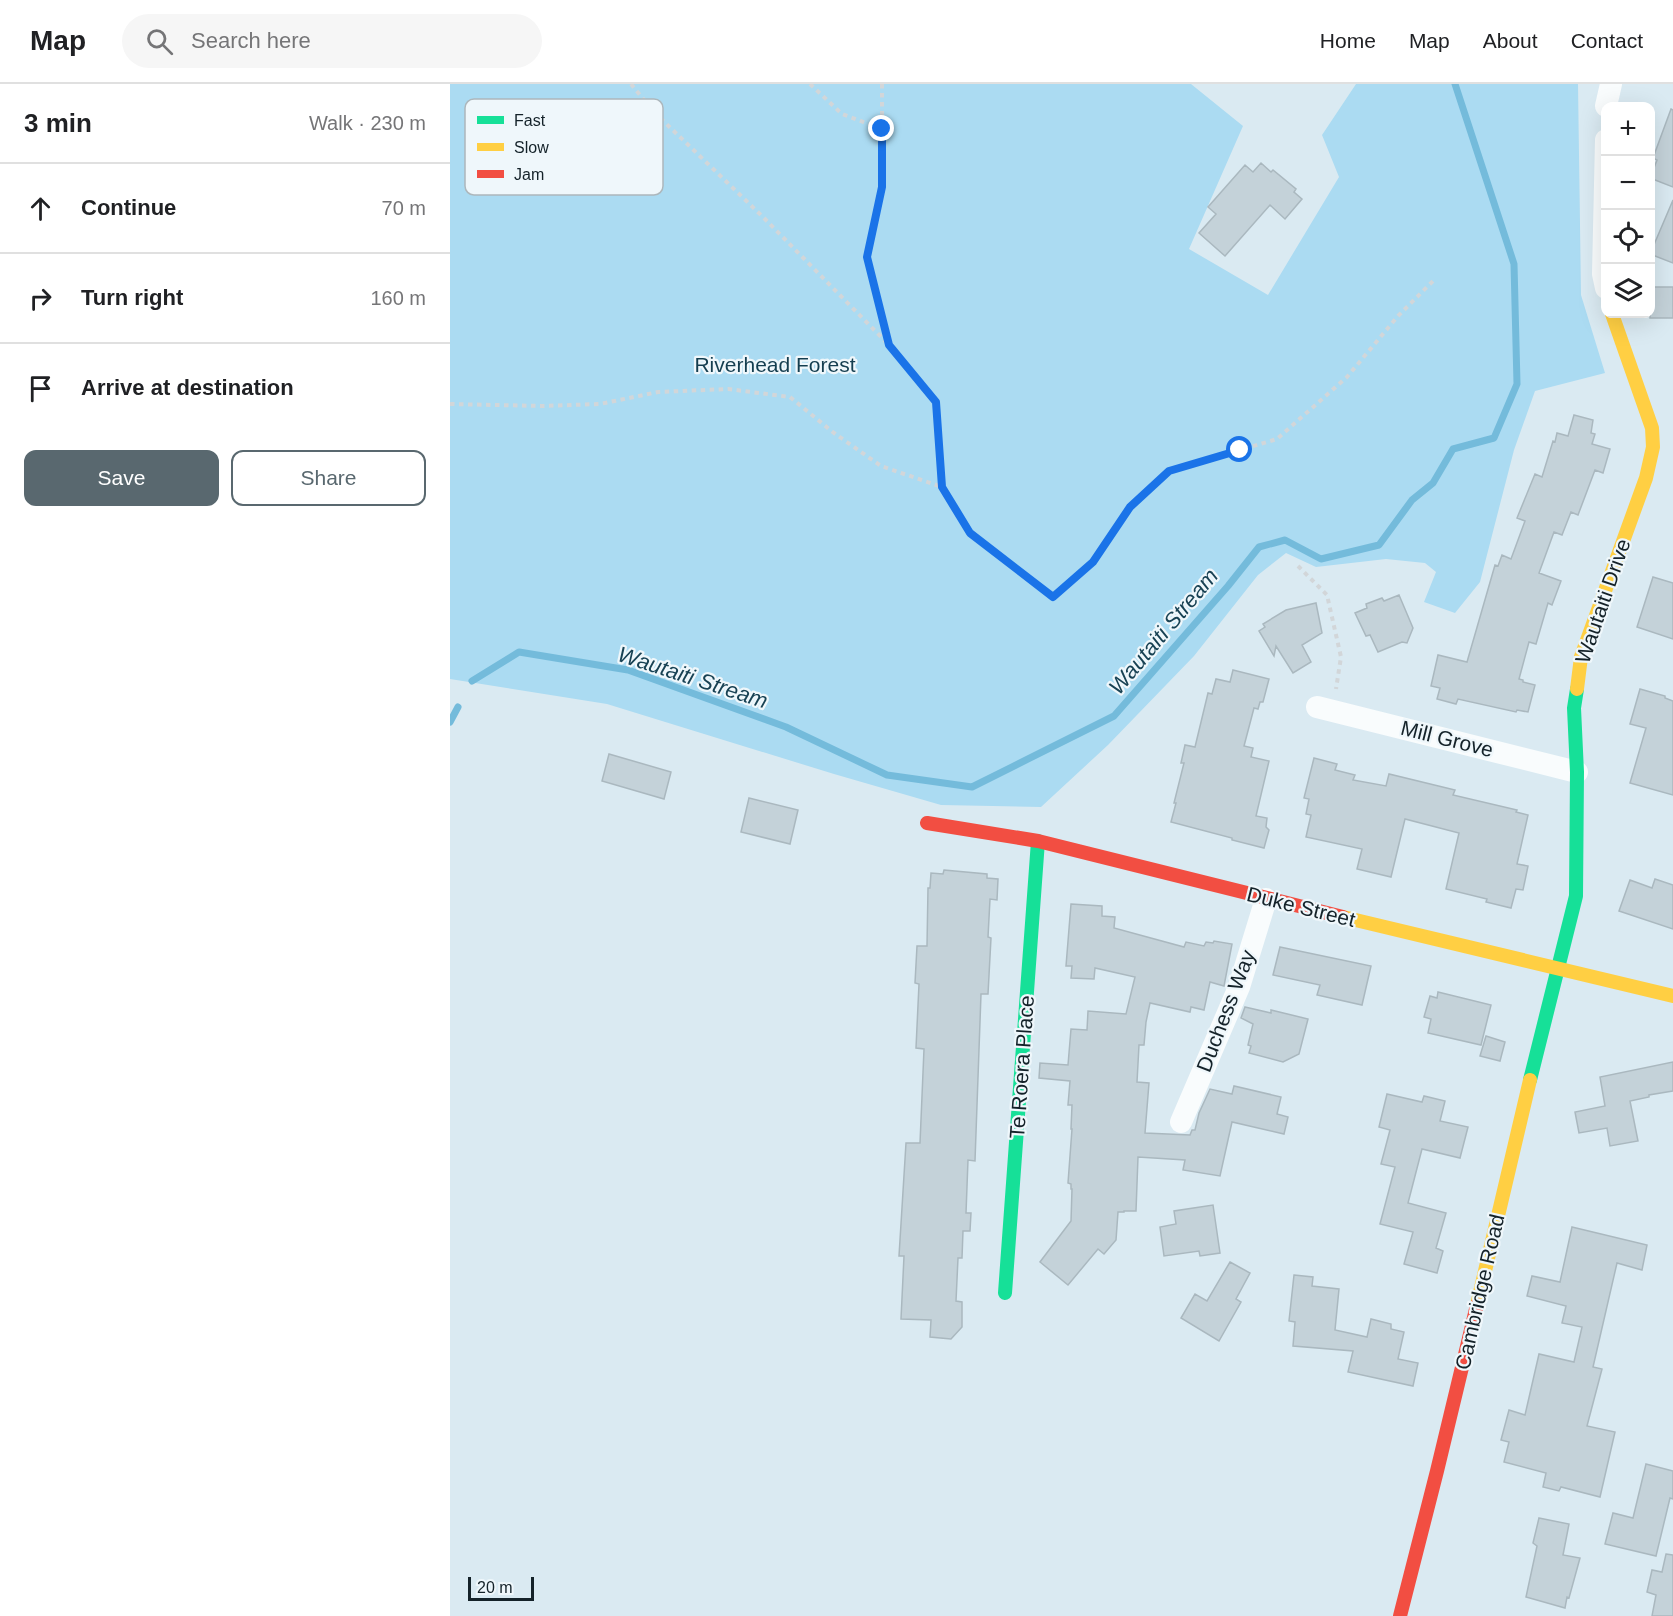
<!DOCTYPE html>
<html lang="en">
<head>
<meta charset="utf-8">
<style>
	:root { --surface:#fff; --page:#f6f6f6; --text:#202124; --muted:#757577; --line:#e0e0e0; --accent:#59686f }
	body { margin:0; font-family:Arial,sans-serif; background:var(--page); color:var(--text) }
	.controls { position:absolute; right:18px; top:18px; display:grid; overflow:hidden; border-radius:12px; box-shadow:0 6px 24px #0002 }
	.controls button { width:54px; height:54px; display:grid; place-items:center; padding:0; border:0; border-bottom:2px solid var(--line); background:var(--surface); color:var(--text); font:30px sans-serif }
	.scale { position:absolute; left:18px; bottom:15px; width:66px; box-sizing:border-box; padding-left:6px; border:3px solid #142229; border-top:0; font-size:16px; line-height:21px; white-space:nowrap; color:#142229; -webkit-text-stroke:4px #eff7fb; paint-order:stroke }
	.stop { position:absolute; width:18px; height:18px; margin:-14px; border:4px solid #1a73e8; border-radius:50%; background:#fff }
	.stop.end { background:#1a73e8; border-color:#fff; box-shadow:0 2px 6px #0008 }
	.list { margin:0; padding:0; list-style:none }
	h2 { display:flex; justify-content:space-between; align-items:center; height:78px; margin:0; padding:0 24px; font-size:26px }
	h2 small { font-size:20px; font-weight:400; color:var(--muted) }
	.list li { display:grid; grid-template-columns:39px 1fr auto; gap:18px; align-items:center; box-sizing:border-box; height:90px; padding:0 24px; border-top:2px solid var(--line) }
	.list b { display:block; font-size:22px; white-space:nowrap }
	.list em { font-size:20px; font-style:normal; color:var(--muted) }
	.actions { display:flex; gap:12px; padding:18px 24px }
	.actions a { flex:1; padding:14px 0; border:2px solid var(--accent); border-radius:12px; text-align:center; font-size:21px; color:var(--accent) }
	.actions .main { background:var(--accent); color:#fff }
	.icon { flex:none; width:33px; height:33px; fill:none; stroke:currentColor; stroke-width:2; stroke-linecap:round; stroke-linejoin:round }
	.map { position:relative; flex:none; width:1223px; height:1532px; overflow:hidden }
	header { display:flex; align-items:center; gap:36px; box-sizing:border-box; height:84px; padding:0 30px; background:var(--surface); border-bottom:2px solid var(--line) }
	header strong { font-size:28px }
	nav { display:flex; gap:33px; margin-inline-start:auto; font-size:21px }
	.search { width:420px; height:54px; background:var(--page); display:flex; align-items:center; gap:15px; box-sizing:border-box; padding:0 21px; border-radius:33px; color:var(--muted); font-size:22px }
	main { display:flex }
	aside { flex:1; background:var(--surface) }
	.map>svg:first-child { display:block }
	.green { fill:#abdbf2 }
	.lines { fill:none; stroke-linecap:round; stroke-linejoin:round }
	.stream { stroke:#74bbdb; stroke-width:7 }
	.building { fill:#c4d2d9; stroke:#aab8bf; stroke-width:1.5 }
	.path { stroke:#d2d6d9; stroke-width:4; stroke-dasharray:4.5 4.5; stroke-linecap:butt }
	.street { stroke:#f9fcfd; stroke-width:22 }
	.fast { stroke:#16e098; stroke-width:14 }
	.slow { stroke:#ffcf43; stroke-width:14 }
	.jam { stroke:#f24e42; stroke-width:14 }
	.route { stroke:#1a73e8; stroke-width:8 }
	.labels { text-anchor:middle; stroke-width:4.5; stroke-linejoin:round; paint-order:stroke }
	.park-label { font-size:21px; fill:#143e50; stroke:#eff7fb }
	.street-label { font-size:21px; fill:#142229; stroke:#eff7fb }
	.water-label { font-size:22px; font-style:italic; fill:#184254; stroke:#eff7fb }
	.key { fill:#eff7fb; stroke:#adb7bc; stroke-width:1.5 }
	.key-label { font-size:16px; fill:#142229 }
</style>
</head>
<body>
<header>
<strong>Map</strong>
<div class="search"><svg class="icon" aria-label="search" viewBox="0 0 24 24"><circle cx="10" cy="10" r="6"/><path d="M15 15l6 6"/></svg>Search here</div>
<nav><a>Home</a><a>Map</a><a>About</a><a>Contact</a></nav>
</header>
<main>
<aside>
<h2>3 min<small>Walk · 230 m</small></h2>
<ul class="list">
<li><svg class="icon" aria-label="ahead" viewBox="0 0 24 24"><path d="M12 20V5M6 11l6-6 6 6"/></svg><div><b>Continue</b></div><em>70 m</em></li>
<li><svg class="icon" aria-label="right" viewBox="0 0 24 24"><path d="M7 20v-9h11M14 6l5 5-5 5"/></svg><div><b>Turn right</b></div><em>160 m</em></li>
<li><svg class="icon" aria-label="arrive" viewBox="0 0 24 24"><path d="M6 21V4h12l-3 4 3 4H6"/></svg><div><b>Arrive at destination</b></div></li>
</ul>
<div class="actions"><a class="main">Save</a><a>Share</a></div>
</aside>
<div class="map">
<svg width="1223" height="1532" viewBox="0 0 1223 1532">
	<rect width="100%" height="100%" fill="#daeaf2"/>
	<path class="green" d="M0,0H741L793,42L739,165L818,211L889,93L872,51L906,0H1128L1131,211L1155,289L1085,307L1064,366L1030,498L1005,529L974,518L986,488L975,479L936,475L866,483L836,469L808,491L744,572L658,661L591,723L491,721L384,690L157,620L0,595Z"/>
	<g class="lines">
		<path class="stream" d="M22,597L69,568L178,586L336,643L437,691L522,703L664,632L778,502L809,463L835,456L871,475L929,461L962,416L983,399L1003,365L1044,354L1067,300L1064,180L1005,0
			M0,638L8,623"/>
	</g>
	<path class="building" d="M1221,25L1223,26V103L1200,94L1207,76L1203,74Z
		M811,79L821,88L823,86L846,105L844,108L852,115L835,135L820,121L775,172L749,149L766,130L758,123L795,81L803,88Z
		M1223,116V179L1200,170Z
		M1200,203H1223V234H1200Z
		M1124,331L1143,336L1141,349L1145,350L1142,360L1160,365L1153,389L1145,386L1128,431L1121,428L1112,451L1104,448L1089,489L1111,497L1102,521L1098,519L1086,560L1079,558L1069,595L1073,596V598L1085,601L1078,628L1067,626L1066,628L1008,615L1006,620L987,615L990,604L981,602L988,571L1017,578L1045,481L1048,482L1052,471L1061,475L1075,437L1067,434L1085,390L1092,393L1103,357L1105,358L1107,349L1118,352Z
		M1203,493L1223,499V555L1187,543Z
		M949,511L963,544L957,559L952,558L928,568L920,551L916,552L905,529L917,524L916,520L932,514L934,517Z
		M866,519L872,549L852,561L861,578L843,589L826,562L824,572L809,547L815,543L813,540L836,526Z
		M783,586L819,595L813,618H810L808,625L804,624L794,662L803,664L801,673L819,677L806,732L817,734L816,743L819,746L814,764L782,756V754L721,738L726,719H724L734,679H731L735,661L745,663L758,609L762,610L766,595L780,598Z
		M1190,605L1215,612V614L1223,617V711L1180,699L1196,644L1180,640Z
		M159,670L221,688L214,715L152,697Z
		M864,674L887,680L885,686L905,691L903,696L936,702L939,690L1005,706L1003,711L1067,726L1066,728L1078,731L1067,780L1078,782L1073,806L1066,805L1061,824L1036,818L1037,815L996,805L1009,749L955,735L941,793L907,785L912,765L856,753L861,731L856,730L859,715L854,714Z
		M299,714L348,726L340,760L291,748Z
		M494,786L537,790V794L548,795L547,816L540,815L538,853L541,854L538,910H531L525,1077L518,1076L516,1129H521L520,1147H513L512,1174H508L506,1217L512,1218V1243L501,1255L480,1253L481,1236L451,1235L454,1172H449L456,1059H470L474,965L466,964L469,900L465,899L467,862H477L478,804H480L481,789L493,790Z
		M1205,795L1223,801V845L1169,827L1180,796L1202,804Z
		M621,820L652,822V832L665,833L664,844L734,863L736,858L754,862L756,858L763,859L764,857L782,860L774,902L760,898L754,926L741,923L740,928L700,919L696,938L694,961H689L687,998L699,999L695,1049L740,1051L742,1046H745L749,1029L760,1005L782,1010L784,1002L831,1013L827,1030L838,1033L834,1050L782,1038L770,1092L733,1086L735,1076L688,1073L686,1127H674V1128H668L666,1156L654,1170L648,1165L618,1201L590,1178L621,1137L622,1105H621V1100L618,1099L622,1045H621L622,1021H618L620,997L589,994L590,979L618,981L621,945L637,946L638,927L676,930L685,893L645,884L644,895L621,894L622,882H616Z
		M830,863L921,882L912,921L867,911L870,901L823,891Z
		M988,908L1041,921L1031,961L978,949L981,935L974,933L980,912L987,914Z
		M795,923L821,929V926L858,935L849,970L833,978L799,969L801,962L798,961L803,940L791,934Z
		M1036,952L1055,958L1050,977L1030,972Z
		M1223,978V1007L1199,1011V1013L1180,1017L1188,1057L1160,1062L1157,1044L1129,1049L1125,1028L1155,1022L1150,993Z
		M937,1010L972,1018L974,1012L995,1017L990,1037L1018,1043L1010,1074L972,1065L958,1119L996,1129L986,1164L993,1167L987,1189L954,1180L963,1148L930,1140L945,1083L931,1080L940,1046L929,1043Z
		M763,1121L770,1169L750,1172L749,1167L714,1172L710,1143L726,1140L724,1127Z
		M1122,1143L1197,1161L1192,1186L1167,1179L1143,1283L1152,1285L1137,1342L1165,1348L1150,1413L1111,1403L1109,1407L1093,1403L1096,1389L1054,1378L1059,1358L1051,1356L1059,1326L1075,1331L1089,1270L1124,1278L1132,1243L1112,1239L1116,1222L1077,1212L1082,1192L1110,1198Z
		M780,1178L800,1189L786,1215L791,1218L769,1257L731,1234L745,1210L757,1217Z
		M844,1191L863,1193L862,1202L889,1205L885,1246L917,1253L921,1235L941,1240V1245L954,1248L948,1275L968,1279L963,1302L898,1288L903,1267L843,1262L845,1238L839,1237Z
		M1196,1380L1223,1387V1415L1220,1414L1206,1472L1155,1460L1163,1429L1183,1434Z
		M1089,1434L1119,1440L1113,1471L1130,1474L1119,1514L1117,1513L1115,1524L1076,1513L1087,1462L1083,1459Z
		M1216,1470L1223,1471V1532H1202L1206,1511L1197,1508L1202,1486L1212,1488Z"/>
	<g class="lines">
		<path class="path" d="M181,0L204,28L312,132L439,261L486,318L492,403L520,449L603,513L643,478L680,423L719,387L827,355L897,293L948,232L986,194
			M360,0L392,30L432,45
			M432,0V103L417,173L439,259
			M0,320L92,322L150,320L208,308L278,305L340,313L384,349L431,382L492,403
			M848,482L877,511L891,573L886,605"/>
		<path class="street" d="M1156,22L1161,0
			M1156,56L1153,190L1156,204
			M867,623L1127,688
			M731,1038L789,903L816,815"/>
		<path class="fast" d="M1080,996L1126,812L1127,688L1124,624L1127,605
			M555,1209L588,757"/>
		<path class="slow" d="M1127,605L1131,573L1196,394L1203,363L1202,344L1162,230
			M893,833L1223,912
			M1027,1221L1080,996"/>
		<path class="jam" d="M477,739L588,757L893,833
			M950,1532L987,1387L1027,1221"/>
	</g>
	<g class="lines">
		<path class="route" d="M432,45V103L417,173L439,261L486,318L492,403L520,449L603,513L643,478L680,423L719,387L790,366"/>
	</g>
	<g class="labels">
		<g class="park-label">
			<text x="325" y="288">Riverhead Forest</text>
		</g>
		<g class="street-label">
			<text transform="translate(1153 517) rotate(-71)" y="7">Wautaiti Drive</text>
			<text transform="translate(997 655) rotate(14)" y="7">Mill Grove</text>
			<text transform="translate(851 823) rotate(14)" y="7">Duke Street</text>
			<text transform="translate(776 927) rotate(-69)" y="7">Duchess Way</text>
			<text transform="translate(572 983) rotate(-86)" y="7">Te Roera Place</text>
			<text transform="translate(1030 1208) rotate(-77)" y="7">Cambridge Road</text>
		</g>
		<g class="water-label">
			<text transform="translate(713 547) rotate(-50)" y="8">Wautaiti Stream</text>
			<text transform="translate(243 593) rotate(18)" y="8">Wautaiti Stream</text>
		</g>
	</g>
	<rect x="15" y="15" width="198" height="96" rx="9" class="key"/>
	<rect x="27" y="32" width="27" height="8" fill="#16e098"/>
	<rect x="27" y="59" width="27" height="8" fill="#ffcf43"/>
	<rect x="27" y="86" width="27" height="8" fill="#f24e42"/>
	<g class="key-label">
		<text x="64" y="42">Fast</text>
		<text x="64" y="69">Slow</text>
		<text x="64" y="96">Jam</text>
	</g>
</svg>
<div class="controls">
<button>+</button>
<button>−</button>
<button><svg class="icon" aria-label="locate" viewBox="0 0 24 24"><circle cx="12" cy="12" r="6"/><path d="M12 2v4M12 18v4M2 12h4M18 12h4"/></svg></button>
<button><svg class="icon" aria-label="layers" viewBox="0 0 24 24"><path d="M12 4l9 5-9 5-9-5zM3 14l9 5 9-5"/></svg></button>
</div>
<div class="scale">20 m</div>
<div class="stop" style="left:790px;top:366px"></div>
<div class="stop end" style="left:432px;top:45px"></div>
</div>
</main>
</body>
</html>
